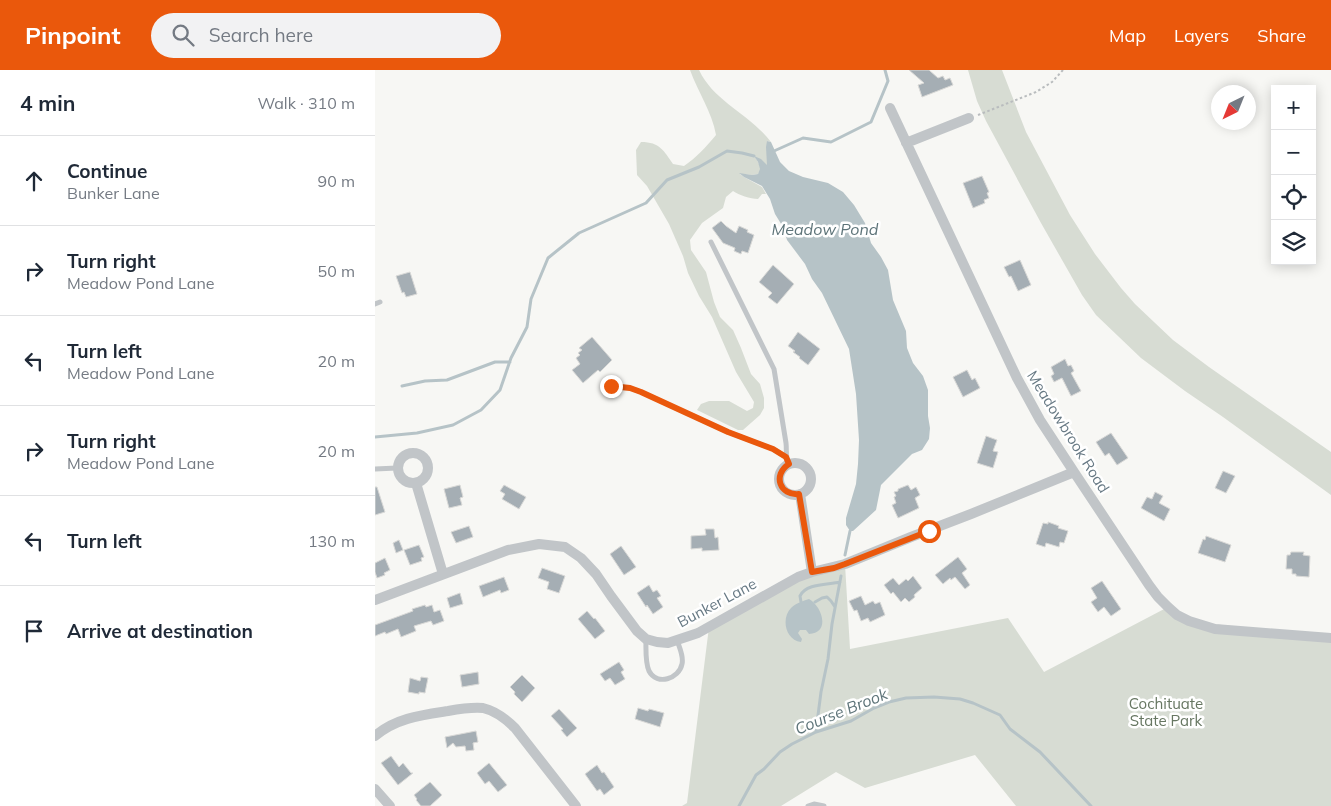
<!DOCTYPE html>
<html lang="en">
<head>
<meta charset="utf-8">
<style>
	:root { --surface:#fff; --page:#f2f2f3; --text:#1f2937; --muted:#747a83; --line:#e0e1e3; --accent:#ea580c }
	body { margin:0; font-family:Mulish,sans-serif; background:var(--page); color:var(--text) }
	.controls { position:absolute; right:15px; top:15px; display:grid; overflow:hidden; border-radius:0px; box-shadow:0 2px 12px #0003 }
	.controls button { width:45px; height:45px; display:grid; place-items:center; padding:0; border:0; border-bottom:1px solid var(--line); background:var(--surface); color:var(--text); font:25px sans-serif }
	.compass { position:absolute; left:836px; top:15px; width:45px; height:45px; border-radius:50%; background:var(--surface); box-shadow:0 2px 12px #0003; rotate:223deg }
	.stop { position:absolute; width:15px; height:15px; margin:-11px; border:4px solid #ea580c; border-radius:50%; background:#fff }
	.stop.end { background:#ea580c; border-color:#fff; box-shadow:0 1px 5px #0008 }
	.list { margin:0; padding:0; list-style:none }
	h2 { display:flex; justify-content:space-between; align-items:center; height:65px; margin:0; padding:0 20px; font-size:21px }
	h2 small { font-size:16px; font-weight:400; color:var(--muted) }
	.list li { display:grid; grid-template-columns:32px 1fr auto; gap:15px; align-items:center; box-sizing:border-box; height:90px; padding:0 20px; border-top:1px solid var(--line) }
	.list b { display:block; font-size:19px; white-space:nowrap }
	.list p { margin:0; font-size:16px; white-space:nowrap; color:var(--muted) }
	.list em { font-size:16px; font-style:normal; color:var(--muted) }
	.icon { flex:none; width:28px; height:28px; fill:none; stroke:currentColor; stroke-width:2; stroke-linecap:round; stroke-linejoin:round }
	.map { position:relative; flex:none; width:956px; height:736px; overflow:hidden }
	header { display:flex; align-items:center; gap:30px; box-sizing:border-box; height:70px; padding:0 25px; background:var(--accent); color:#fff }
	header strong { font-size:24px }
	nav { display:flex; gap:28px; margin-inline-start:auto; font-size:18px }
	.search { width:350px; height:45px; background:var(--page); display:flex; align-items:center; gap:12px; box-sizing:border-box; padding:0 18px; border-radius:28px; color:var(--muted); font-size:19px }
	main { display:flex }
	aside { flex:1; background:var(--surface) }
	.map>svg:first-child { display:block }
	.green { fill:#d7dcd3 }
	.water { fill:#b6c3c7 }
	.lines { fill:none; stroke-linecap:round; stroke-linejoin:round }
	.stream { stroke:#b6c3c7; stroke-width:3 }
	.building { fill:#a5aeb4; stroke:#d9d9d7 }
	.path { stroke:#b9bcbe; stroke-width:2; stroke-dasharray:2.5 2.5; stroke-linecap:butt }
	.lane { stroke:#c1c5c8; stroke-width:5 }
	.street { stroke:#c1c5c8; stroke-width:10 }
	.route { stroke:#ea580c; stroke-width:6 }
	.labels { text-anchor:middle; stroke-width:5; stroke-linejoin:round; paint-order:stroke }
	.street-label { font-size:15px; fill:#677984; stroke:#fff }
	.park-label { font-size:15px; fill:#677762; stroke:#fff }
	.water-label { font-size:16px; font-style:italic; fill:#5e7479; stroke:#fff }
</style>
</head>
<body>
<header>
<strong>Pinpoint</strong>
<div class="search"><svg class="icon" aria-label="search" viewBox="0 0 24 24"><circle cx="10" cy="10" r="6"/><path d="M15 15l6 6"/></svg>Search here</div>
<nav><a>Map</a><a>Layers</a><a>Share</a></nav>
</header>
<main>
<aside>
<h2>4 min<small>Walk · 310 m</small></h2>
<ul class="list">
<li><svg class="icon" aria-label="ahead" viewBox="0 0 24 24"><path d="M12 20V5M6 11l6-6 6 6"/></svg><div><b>Continue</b><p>Bunker Lane</p></div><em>90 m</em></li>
<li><svg class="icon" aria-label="right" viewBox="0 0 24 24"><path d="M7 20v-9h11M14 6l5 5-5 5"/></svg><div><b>Turn right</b><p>Meadow Pond Lane</p></div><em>50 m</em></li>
<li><svg class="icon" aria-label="left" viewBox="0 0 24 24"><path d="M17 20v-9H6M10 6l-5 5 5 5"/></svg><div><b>Turn left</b><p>Meadow Pond Lane</p></div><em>20 m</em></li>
<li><svg class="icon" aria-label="right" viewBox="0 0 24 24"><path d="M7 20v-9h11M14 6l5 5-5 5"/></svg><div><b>Turn right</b><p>Meadow Pond Lane</p></div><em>20 m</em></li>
<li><svg class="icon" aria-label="left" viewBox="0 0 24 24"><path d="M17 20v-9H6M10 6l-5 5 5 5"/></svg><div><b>Turn left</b></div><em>130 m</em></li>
<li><svg class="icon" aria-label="arrive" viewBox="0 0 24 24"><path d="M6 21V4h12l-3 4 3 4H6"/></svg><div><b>Arrive at destination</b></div></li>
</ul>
</aside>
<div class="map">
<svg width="956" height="736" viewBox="0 0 956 736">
	<rect width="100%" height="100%" fill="#f7f7f4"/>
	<path class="green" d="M315,0H324C339,32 375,44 396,72L392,71V96L380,87L383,92L386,99L383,104L377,105L365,104L369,107L387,117L391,124H387L383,129C375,129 364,125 358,121L351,127L348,138L327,153L315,170L316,180L331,202L339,232L345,247L358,260L366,278L376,304L385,314L389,328V338L385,345L368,360H363L322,340L326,334L334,331H354L372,341L378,338L379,332L361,302L337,247L324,226L313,203L308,186L294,154L272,116L262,105L261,80L266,72C285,72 289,81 298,94L309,96C321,88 331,77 341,65C337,42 323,22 315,0Z
		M593,0H627L651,62L695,145L720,184L746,218L760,234L798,270L834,297L956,382V425L848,347L810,321L766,288L721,245L707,225L666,153L611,51L602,31Z
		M470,494L475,579L633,548L669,602L793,537L814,551L956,568V736H641L600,685L490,718L461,702L406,736H307L312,733L334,557L411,513Z"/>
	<path class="water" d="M392,71L396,72L405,92L414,101L428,107L453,113L468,122L479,135L490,153L496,173L506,187L513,200L518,230L531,261L532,278L538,293L548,306L553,320V346L555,358L554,369L547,380L537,384L506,415L501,440L478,461H475L471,455V448L481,414L483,394L484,370L481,324L474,279L447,223L437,209L430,194L412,170L408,157L400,144L395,129L387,116L369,107L364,103L377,105L383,104L385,99L383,92L379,86L386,89L392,95L391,77Z
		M434,529C447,536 456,563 434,564L431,560H425L423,563L427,569L426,572C410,570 406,548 416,538C421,533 428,531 434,529Z"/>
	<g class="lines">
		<path class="stream" d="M399,81L428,68L456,72L496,52L513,11L510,0
			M27,316L50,311L72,310L120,292H135
			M0,367L42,363L78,355L106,340L125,320L136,288L152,257L156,229L173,188L204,163L271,133L292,110L324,97L352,81L367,83L379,86
			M470,485L475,461
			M426,532L425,526C431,513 453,515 465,512
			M440,532L447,528L452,527L456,531L460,537
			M441,662L442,653L446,622L453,589L457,554L466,506
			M364,736L381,705L389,699L405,682L417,674L441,662L476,651L499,638L514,632L531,628L559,627L585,629L598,633L625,645L635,659L665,682L716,736"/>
	</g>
	<path class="building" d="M534,0H554L563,8L568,6L570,10L575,8L578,15L547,27L543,15L549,13Z
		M607,106L614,122L612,123L614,128L609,130L610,133L598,138L588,113Z
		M346,151L351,156L361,163L364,156L373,160L372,162L379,165L373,183L367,181L366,184L359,181L360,178L348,173L337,158Z
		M645,190L656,215L643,221L636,206L634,207L629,197Z
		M398,195L419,214L402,234L393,227L397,223L384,212Z
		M35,202L42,224L31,227L29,222L27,223L21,206Z
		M423,262L445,279L433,295L424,288L425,287L418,282L420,281L413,276Z
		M217,267L237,290L225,302L223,300L208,313L197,300L205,294L201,288L205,285L203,283L207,280L204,278Z
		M690,289L693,296L696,295L699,301L696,303L706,321L696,326L687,308L679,312L676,306L679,304L676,297Z
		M592,300L597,310L600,308L605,318L588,327L578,307Z
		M736,363L753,388L742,395L734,383L730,386L721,372Z
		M611,366L622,370L618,381L623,382L618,398L602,393Z
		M848,401L860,406L851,423L840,418Z
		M85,415L88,427L85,428L87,435L74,438L69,419Z
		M129,415L151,427L144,439L127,429L130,424L125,421Z
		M533,415L536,420L541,417L545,425L540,428L544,438L523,448L517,435L521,433L519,427L521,426L519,422L523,421V419Z
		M0,417H2L10,442L0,445Z
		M780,422L788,426L784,433L795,439L789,451L766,438L772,427L777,429Z
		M673,452L684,456L683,458L693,461L689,473L685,472L684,477L671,473L670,477L661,474L668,453L673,454Z
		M94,456L98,467L81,473L76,462Z
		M330,459H339L340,468L343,467L344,480L327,481V478L316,479V466L331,465Z
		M831,466L856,475L850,492L823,483L828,469L830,470Z
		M24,470L28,480L21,483L18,473Z
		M44,475L49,487L46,488L47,491L35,495L29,480Z
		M246,476L261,497L249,505L235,484Z
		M916,482H929L928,485L935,486L934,507L921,506V504H917V499H911L912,485H915Z
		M583,487L592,499L587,503L595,515L590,519L580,507L576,510L575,508L568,514L560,505Z
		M10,488L15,500L9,503L10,505L2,508L0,502V493Z
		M167,498L190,506L184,523L172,519L174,512L163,508Z
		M538,506L547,518L539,525L540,527L534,532L530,528L526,532L518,522L516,524L509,515L518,508L524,515L531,509L533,511Z
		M129,507L134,520L126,523L125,520L108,527L104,516Z
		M727,511L746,539L736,546L729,537L723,542L716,532L722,528L716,518Z
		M274,515L278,522L282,520L286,526L282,528L288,537L278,544L272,535L271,537L262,523Z
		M85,523L88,534L75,538L72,528Z
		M486,526L490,535L498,531L500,534L505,532L510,545L495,552L493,548L486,551L482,540L479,541L474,531Z
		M50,535L51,537L57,535L59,542L65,540L69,551L58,555L56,551L39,556L41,561L26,567L23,559L11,564L10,562L0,566V555L38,541L37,539Z
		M212,541L219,549L220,548L230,561L220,569L203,549Z
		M244,592L249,600L246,602L250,609L240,615L235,608L230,611L225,604Z
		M103,602L104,614L87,617L85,605Z
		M147,605L160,618L147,632L139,624L140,622L135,617Z
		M46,607L53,608L50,623L44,622V624L33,622L35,608L45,611Z
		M263,638L273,641L274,639L289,643L285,657L260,649Z
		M184,639L202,658L192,667L186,660L188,659L176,646Z
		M101,661L103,672L98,673L99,680L91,681L90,676L81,677L78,673L72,678L70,667Z
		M16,686L24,697L28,693L36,703H38L23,715L6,693Z
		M114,693L132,715L123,722L114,711L110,714L102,703Z
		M222,695L227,703L229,702L239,717L229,725L225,719L222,721L210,704Z
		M55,712L67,725L55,736H46L41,730L42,729L39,725Z"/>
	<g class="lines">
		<path class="path" d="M603,45L661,22L677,12L688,0"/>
		<path class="lane" d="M336,172L399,299L411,373C412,381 410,387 414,394
			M0,234L5,232
			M236,316L255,318L266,322L353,362L398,379L411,387
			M0,399L22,398
			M271,569C271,578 270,592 274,601C282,616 304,609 307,594C309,586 304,577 302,570
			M433,736L439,734L449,736"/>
		<path class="street" d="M515,38L642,308L665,350L699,402L774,515L783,527L793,537L802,545L814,551L840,559L956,568
			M531,73L594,48
			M23 398a15 15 0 1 1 30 0a15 15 0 1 1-30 0Z
			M404 409a16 16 0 1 1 32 0a16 16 0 1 1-32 0Z
			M41,413L68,504
			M425,424L437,502
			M0,530L133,480L164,474L190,477L206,488L221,504L236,526L262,561L271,569L282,572L293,573L323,563L423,507L437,502L470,494L536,467L596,444L699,402
			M0,666C21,648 47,645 73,641C84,639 96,637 108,638C121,641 131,649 140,658L201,736
			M0,719L15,736"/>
	</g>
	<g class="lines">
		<path class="route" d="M236,316L255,318L266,322L353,362L398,379L411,387L414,394C397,405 405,426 424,424L437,502L459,498L470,494L554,461"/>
	</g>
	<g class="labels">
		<g class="street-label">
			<text transform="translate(693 362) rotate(58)" y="5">Meadowbrook Road</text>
			<text transform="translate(342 533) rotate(-28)" y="5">Bunker Lane</text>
		</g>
		<g class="park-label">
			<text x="791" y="639">Cochituate<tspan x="791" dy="17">State Park</tspan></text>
		</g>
		<g class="water-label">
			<text x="450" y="165">Meadow Pond</text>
			<text transform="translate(466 641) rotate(-22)" y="6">Course Brook</text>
		</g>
	</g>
</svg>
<div class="controls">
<button>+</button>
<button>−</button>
<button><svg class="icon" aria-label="locate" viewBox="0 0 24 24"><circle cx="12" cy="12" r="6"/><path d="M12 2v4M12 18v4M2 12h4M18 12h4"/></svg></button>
<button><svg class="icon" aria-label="layers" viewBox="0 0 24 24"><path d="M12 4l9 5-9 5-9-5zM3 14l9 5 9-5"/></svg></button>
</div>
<svg class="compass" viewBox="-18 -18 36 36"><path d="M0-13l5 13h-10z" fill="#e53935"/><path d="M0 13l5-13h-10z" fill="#747a83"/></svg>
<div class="stop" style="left:554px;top:461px"></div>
<div class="stop end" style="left:236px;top:316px"></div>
</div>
</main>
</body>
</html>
